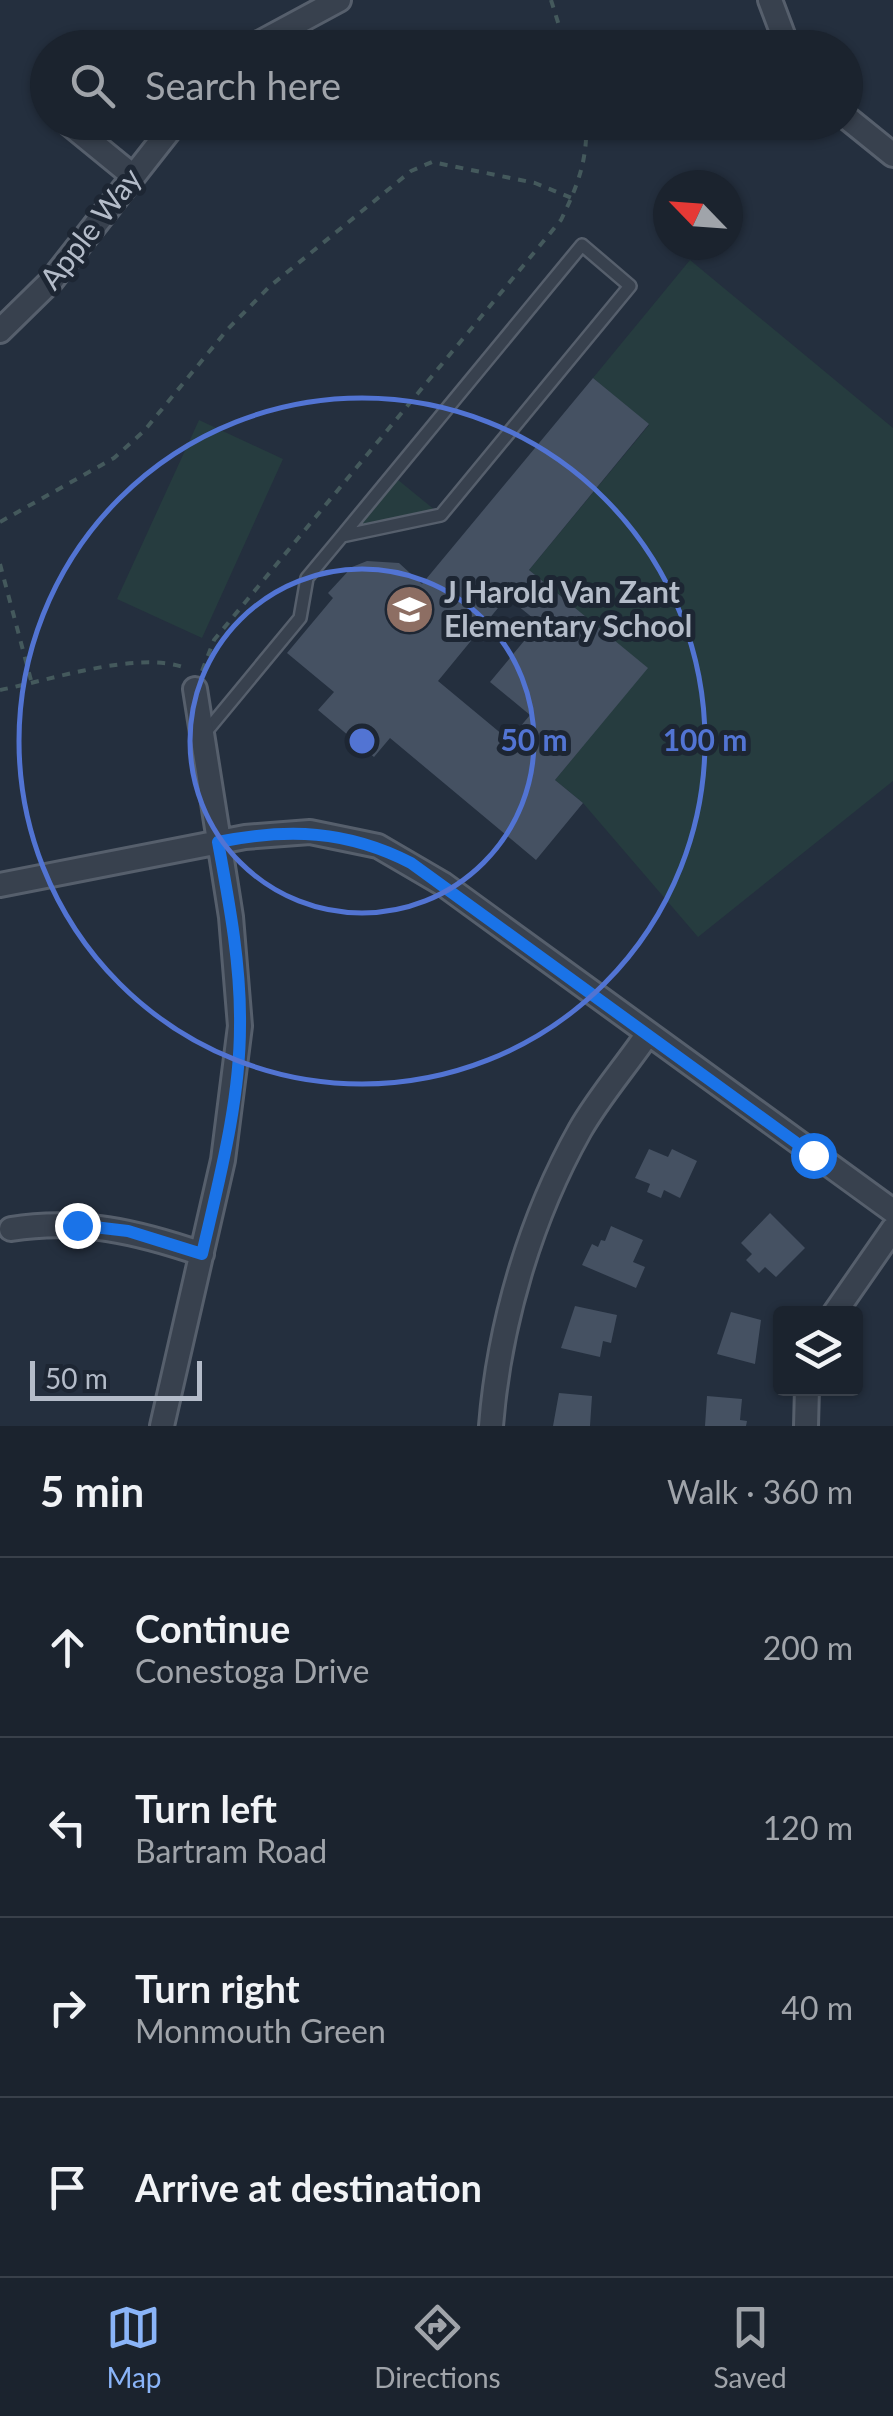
<!DOCTYPE html>
<html lang="en">
<head>
<meta charset="utf-8">
<style>
	:root { --surface:#1b232e; --page:#242b36; --text:#f1f3f6; --muted:#a0a4aa; --line:#39404a; --accent:#8ab4f8 }
	body { margin:0; font-family:Lato,sans-serif; background:var(--page); color:var(--text) }
	.controls { position:absolute; right:30px; bottom:30px; display:grid; overflow:hidden; border-radius:10px; box-shadow:0 2px 8px #0004 }
	.controls button { width:90px; height:90px; display:grid; place-items:center; padding:0; border:0; border-bottom:2px solid var(--line); background:var(--surface); color:var(--text); font:50px sans-serif }
	.compass { position:absolute; left:653px; top:170px; width:90px; height:90px; border-radius:50%; background:var(--surface); box-shadow:0 2px 8px #0004; rotate:295deg }
	.scale { position:absolute; left:30px; bottom:25px; width:172px; box-sizing:border-box; padding-left:10px; border:5px solid #b4bcc9; border-top:0; font-size:28px; line-height:35px; white-space:nowrap; color:#b4bcc9; -webkit-text-stroke:8px #1d2633; paint-order:stroke }
	.stop { position:absolute; width:30px; height:30px; margin:-22px; border:8px solid #1a73e8; border-radius:50%; background:#fff }
	.stop.end { background:#1a73e8; border-color:#fff; box-shadow:0 2px 10px #0008 }
	.list { margin:0; padding:0; list-style:none }
	h2 { display:flex; justify-content:space-between; align-items:center; height:130px; margin:0; padding:0 40px; font-size:42px }
	h2 small { font-size:32px; font-weight:400; color:var(--muted) }
	.list li { display:grid; grid-template-columns:65px 1fr auto; gap:30px; align-items:center; box-sizing:border-box; height:180px; padding:0 40px; border-top:2px solid var(--line) }
	.list b { display:block; font-size:38px; white-space:nowrap }
	.list p { margin:0; font-size:32px; white-space:nowrap; color:var(--muted) }
	.list em { font-size:32px; font-style:normal; color:var(--muted) }
	.icon { flex:none; width:55px; height:55px; fill:none; stroke:currentColor; stroke-width:2; stroke-linecap:round; stroke-linejoin:round }
	.map { position:relative; flex:none; width:893px; height:1426px; overflow:hidden }
	.search { position:absolute; background:var(--surface); box-shadow:0 2px 8px #0004; left:30px; right:30px; top:30px; height:110px; display:flex; align-items:center; gap:25px; box-sizing:border-box; padding:0 35px; border-radius:55px; color:var(--muted); font-size:38px }
	.sheet { height:850px; background:var(--surface) }
	nav { display:flex; justify-content:space-around; align-items:center; box-sizing:border-box; height:140px; border-top:2px solid var(--line); background:var(--surface); font-size:28px; color:var(--muted) }
	nav a { display:grid; justify-items:center; gap:5px }
	nav .on { color:var(--accent) }
	.map>svg:first-child { display:block }
	.green { fill:#263c3f }
	.building { fill:#455162; fill-rule:evenodd }
	.lines { fill:none; stroke-linecap:round; stroke-linejoin:round }
	.service-casing { stroke:#565f6c; stroke-width:16 }
	.minor-casing { stroke:#565f6c; stroke-width:28 }
	.path { stroke:#44595c; stroke-width:4; stroke-dasharray:8 8; stroke-linecap:butt }
	.service { stroke:#38414e; stroke-width:11 }
	.minor { stroke:#38414e; stroke-width:22 }
	.route { stroke:#1a73e8; stroke-width:12 }
	.ring { fill:none; stroke:#5274d3; stroke-width:5 }
	.labels { text-anchor:middle; stroke-width:10; stroke-linejoin:round; paint-order:stroke }
	.street-label { font-size:30px; fill:#b4bcc9; stroke:#1d2633 }
	.poi-label { font-size:30px; font-weight:bold; fill:#b4bcc9; stroke:#1d2633; text-anchor:start }
	.centre { fill:#5274d3; stroke:#1d2633; stroke-width:5 }
	.ring-label { font-size:30px; text-anchor:middle; font-weight:bold; fill:#5274d3; stroke:#1d2633; stroke-width:10; stroke-linejoin:round; paint-order:stroke }
</style>
</head>
<body>
<div class="map">
<svg width="893" height="1426" viewBox="0 0 893 1426">
	<rect width="100%" height="100%" fill="#242f3e"/>
	<path class="green" d="M690,260L893,428V781L698,937L583,803L555,780L647,668L529,570L649,425L593,378Z
		M199,420L283,459L202,638L117,599Z
		M392,475L441,515L342,536Z"/>
	<path class="building" d="M593,378L649,424L529,570L648,668L555,780L583,803L536,860L390,738L374,757L318,710L334,692L287,653L333,598L328,593L352,567L367,561L399,563L422,584ZM507,597L539,623L490,682L530,715L509,740L438,681Z
		M649,1149L668,1157L672,1149L697,1161L680,1198L664,1190L661,1198L647,1192L650,1184L635,1178Z
		M770,1213L805,1248L776,1277L765,1267L759,1273L746,1260L752,1254L741,1243Z
		M611,1226L643,1240L633,1262L645,1267L636,1288L582,1265L592,1244L598,1247L601,1240L605,1241Z
		M575,1306L617,1315L611,1343L603,1341L600,1357L561,1348Z
		M731,1312L761,1320L755,1364L717,1354Z
		M559,1393L592,1396L590,1426H553Z
		M707,1396L742,1399L740,1420L747,1421L746,1426H705Z"/>
	<g class="lines">
		<defs>
			<path id="service" d="M582,245L630,286L441,515L342,536Z
				M205,733L300,618L307,578L342,536"/>
			<path id="minor" d="M770,0L788,48
				M250,48L339,0
				M846,117L893,155
				M67,122L133,176
				M0,331L52,280L176,122
				M0,885L245,837L310,832L378,846L443,884L893,1211
				M11,1229C78,1218 138,1232 202,1254
				M834,1314L893,1229
				M162,1426L223,1160L240,1026L231,917L195,689
				M491,1426C499,1325 530,1219 580,1130C599,1097 625,1067 647,1035
				M806,1426L807,1388"/>
		</defs>
		<use href="#service" class="service-casing"/>
		<use href="#minor" class="minor-casing"/>
		<path class="path" d="M551,0L566,48
			M0,522L114,458L144,431L227,330L269,287L411,171L432,162L535,183L572,198
			M0,564L32,684
			M202,671L214,640L561,220C577,187 588,160 586,122
			M0,690C51,680 138,650 186,668"/>
		<use href="#service" class="service"/>
		<use href="#minor" class="minor"/>
	</g>
	<g class="lines">
		<path class="route" d="M77,1225L128,1231L202,1254C219,1180 240,1102 240,1026C241,965 229,902 218,842C288,828 347,830 411,863L813,1155"/>
	</g>
	<g class="ring">
		<circle cx="362" cy="741" r="172"/>
		<circle cx="362" cy="741" r="343"/>
	</g>
	<defs>
		<symbol id="school-disc" viewBox="-11 -11 22 22"><circle r="9.5" fill="#8d6e63" stroke="#1d2633"/><path d="M0-5L7-2L0 1L-7-2ZM-4 1L0 2.5L4 1V4Q0 6-4 4Z" fill="#fff"/></symbol>
	</defs>
	<g fill-rule="evenodd">
		<use href="#school-disc" x="382" y="582" width="55" height="55"/>
	</g>
	<g class="labels">
		<g class="street-label">
			<text transform="translate(91 229) rotate(-52)" y="10">Apple Way</text>
		</g>
		<g class="poi-label">
			<text x="444" y="603">J Harold Van Zant<tspan x="444" dy="34">Elementary School</tspan></text>
		</g>
	</g>
	<circle cx="362" cy="741" r="15" class="centre"/>
	<g class="ring-label">
		<text x="534" y="751">50 m</text>
		<text x="705" y="751">100 m</text>
	</g>
</svg>
<div class="controls">
<button><svg class="icon" aria-label="layers" viewBox="0 0 24 24"><path d="M12 4l9 5-9 5-9-5zM3 14l9 5 9-5"/></svg></button>
</div>
<svg class="compass" viewBox="-18 -18 36 36"><path d="M0-13l5 13h-10z" fill="#e53935"/><path d="M0 13l5-13h-10z" fill="#a0a4aa"/></svg>
<div class="scale">50 m</div>
<div class="stop" style="left:813px;top:1155px"></div>
<div class="stop end" style="left:77px;top:1225px"></div>
<div class="search"><svg class="icon" aria-label="search" viewBox="0 0 24 24"><circle cx="10" cy="10" r="6"/><path d="M15 15l6 6"/></svg>Search here</div>
</div>
<section class="sheet">
<h2>5 min<small>Walk · 360 m</small></h2>
<ul class="list">
<li><svg class="icon" aria-label="ahead" viewBox="0 0 24 24"><path d="M12 20V5M6 11l6-6 6 6"/></svg><div><b>Continue</b><p>Conestoga Drive</p></div><em>200 m</em></li>
<li><svg class="icon" aria-label="left" viewBox="0 0 24 24"><path d="M17 20v-9H6M10 6l-5 5 5 5"/></svg><div><b>Turn left</b><p>Bartram Road</p></div><em>120 m</em></li>
<li><svg class="icon" aria-label="right" viewBox="0 0 24 24"><path d="M7 20v-9h11M14 6l5 5-5 5"/></svg><div><b>Turn right</b><p>Monmouth Green</p></div><em>40 m</em></li>
<li><svg class="icon" aria-label="arrive" viewBox="0 0 24 24"><path d="M6 21V4h12l-3 4 3 4H6"/></svg><div><b>Arrive at destination</b></div></li>
</ul>
</section>
<nav>
<a class="on"><svg class="icon" aria-label="map" viewBox="0 0 24 24"><path d="M3 6l6-2 6 2 6-2v14l-6 2-6-2-6 2zM9 4v14M15 6v14"/></svg>Map</a>
<a><svg class="icon" aria-label="directions" viewBox="0 0 24 24"><path d="M12 3l9 9-9 9-9-9zM9 14v-3h6M13 9l2 2-2 2"/></svg>Directions</a>
<a><svg class="icon" aria-label="saved" viewBox="0 0 24 24"><path d="M7 4h10v16l-5-4-5 4z"/></svg>Saved</a>
</nav>
</body>
</html>
